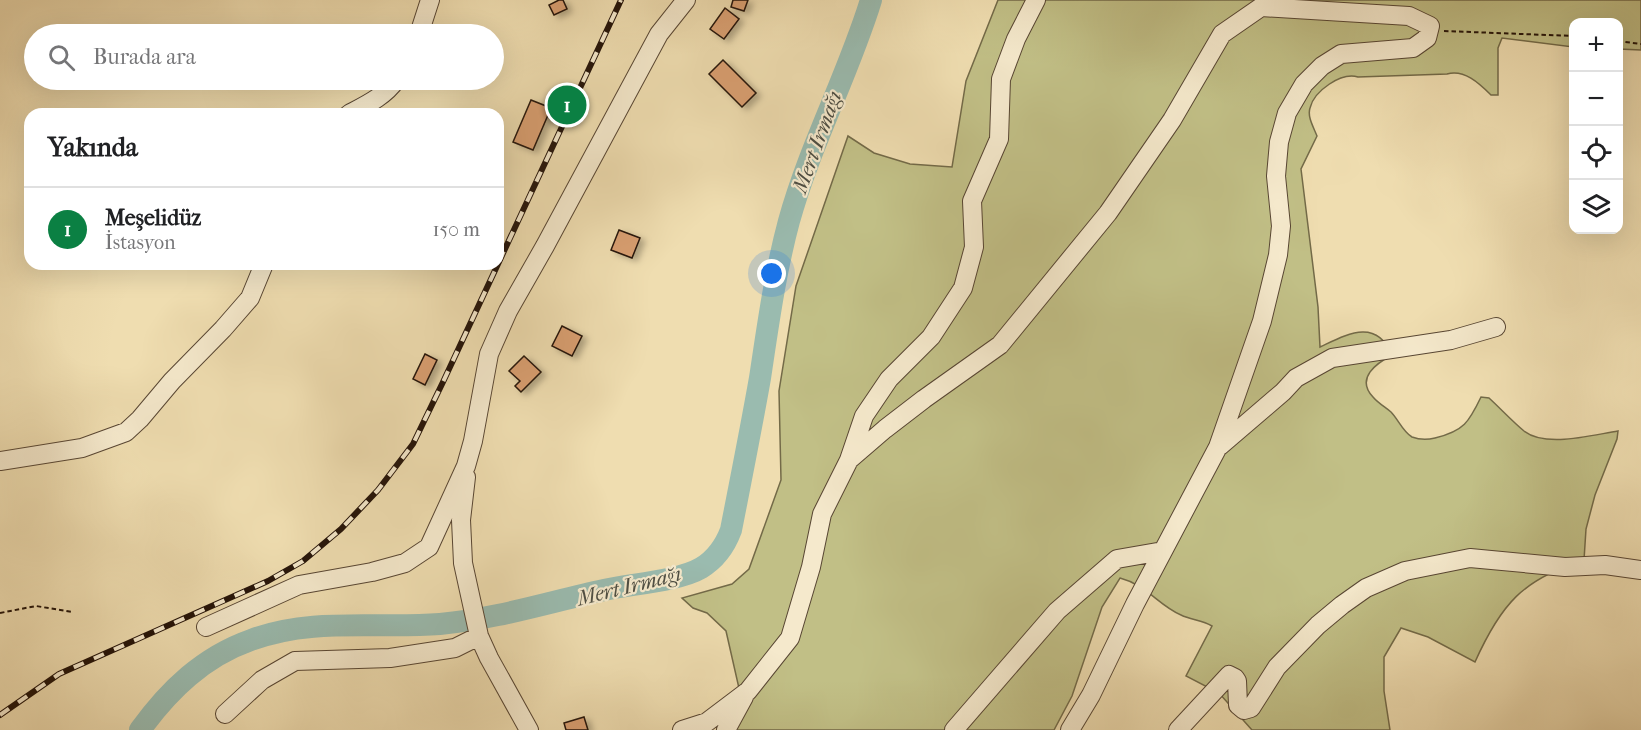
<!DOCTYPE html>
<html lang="tr">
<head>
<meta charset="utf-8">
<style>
	:root { --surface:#fff; --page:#f6f6f6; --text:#202124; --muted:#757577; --line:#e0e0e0; --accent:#0b8043 }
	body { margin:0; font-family:"IM FELL French Canon",serif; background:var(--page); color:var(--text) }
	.controls { position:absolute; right:18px; top:18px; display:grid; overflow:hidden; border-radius:12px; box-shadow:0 6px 24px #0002 }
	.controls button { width:54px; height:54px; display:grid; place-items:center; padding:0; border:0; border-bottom:2px solid var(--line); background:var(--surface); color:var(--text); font:30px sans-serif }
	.you { position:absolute; left:772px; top:274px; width:21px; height:21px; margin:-15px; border:4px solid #fff; border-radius:50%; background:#1a73e8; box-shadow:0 0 0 9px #1a73e833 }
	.badge { display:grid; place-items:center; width:39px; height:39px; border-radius:50%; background:var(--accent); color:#fff; font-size:20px; font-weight:700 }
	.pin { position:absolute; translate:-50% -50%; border:3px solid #fff; box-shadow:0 2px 6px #0006 }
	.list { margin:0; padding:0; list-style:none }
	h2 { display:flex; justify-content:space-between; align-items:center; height:78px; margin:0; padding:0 24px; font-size:26px }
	h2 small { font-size:20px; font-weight:400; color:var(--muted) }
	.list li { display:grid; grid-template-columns:39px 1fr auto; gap:18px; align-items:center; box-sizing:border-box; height:84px; padding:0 24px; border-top:2px solid var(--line) }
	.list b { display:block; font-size:22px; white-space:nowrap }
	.list p { margin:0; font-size:20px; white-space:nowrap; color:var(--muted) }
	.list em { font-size:20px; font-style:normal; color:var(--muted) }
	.icon { flex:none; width:33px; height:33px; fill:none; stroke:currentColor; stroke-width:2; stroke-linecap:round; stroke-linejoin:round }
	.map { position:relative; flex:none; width:1641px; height:730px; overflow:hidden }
	.search { position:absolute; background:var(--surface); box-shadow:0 6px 24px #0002; left:24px; top:24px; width:480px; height:66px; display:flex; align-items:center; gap:15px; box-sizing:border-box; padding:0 21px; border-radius:33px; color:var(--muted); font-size:22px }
	.panel { position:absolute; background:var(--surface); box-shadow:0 6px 24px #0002; left:24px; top:108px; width:480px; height:162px; border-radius:18px }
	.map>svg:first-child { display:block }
	.green { fill:#c1bf86; stroke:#736a48; stroke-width:1.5 }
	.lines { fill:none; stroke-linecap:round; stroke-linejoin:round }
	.river { stroke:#9abbaf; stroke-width:22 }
	.building { fill:#d99f71; stroke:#251409; stroke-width:1.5; filter:url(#shadow) }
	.minor-casing { stroke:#584633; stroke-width:20 }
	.path { stroke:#251409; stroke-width:2; stroke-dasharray:4.5 3; stroke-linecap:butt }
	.minor { stroke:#f5e9cc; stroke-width:18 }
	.rail-casing { stroke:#251409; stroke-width:6 }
	.rail { stroke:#f5e9cc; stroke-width:4; stroke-dasharray:11; stroke-linecap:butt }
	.labels { text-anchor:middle; stroke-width:4.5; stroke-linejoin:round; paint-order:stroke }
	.water-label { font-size:21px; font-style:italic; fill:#4e4e43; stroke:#f5e9cc }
</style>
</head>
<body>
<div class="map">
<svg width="1641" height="730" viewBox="0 0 1641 730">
	<defs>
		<filter id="shadow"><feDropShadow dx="5" dy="3" stdDeviation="3" flood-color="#0004"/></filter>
	</defs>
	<rect width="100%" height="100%" fill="#efddb0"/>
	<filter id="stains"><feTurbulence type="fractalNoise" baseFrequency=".00333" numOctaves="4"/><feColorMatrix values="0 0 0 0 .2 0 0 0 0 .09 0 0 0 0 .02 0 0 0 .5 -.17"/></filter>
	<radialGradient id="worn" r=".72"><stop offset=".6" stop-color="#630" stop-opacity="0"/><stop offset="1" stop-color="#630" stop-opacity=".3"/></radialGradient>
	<path class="green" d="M998,0H1641V50L1619,49L1618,22H1574L1573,47L1502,38L1498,48V95H1491C1479,83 1464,69 1447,74L1358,77C1341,72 1314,91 1310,108C1307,117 1314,128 1317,136L1301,169L1318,307L1320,347C1346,335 1376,317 1392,355C1377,363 1355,378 1373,397C1378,403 1385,407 1391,412C1398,419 1403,432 1412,437C1420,440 1427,440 1435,438C1464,431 1469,422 1481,397L1489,398C1501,409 1512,421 1524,431C1546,448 1592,435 1618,431L1617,439L1595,495L1586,529L1584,560C1523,579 1501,604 1475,662L1428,637L1401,628L1384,657V691L1390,730H1252L1219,693L1186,676L1212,626C1202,620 1191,620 1181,615C1158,605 1147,585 1120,578L1102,607L1072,696L1054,730H718L741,697L726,631L707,613L693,608L682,598L732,584L749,569L781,480L779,391L796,286L848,136L874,153L910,164L952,167L966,81Z"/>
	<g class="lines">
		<path class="river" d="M140,730C169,690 203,657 251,640C312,617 376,629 440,624C496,619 549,602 604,590C631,584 679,581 701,568C716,559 725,546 731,530C741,479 751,429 760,378C768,325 775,273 789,221C810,145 848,75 871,0"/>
	</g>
	<path class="building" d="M559,0H563L567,9L554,15L549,5Z
		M733,0H748L744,11L731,7Z
		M725,8L739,19L724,39L710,29Z
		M723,60L756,93L742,107L709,74Z
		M531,100L551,108L533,150L513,142Z
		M619,230L640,238L632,258L611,250Z
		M562,326L582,336L572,356L552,346Z
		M425,354L437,360L425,385L413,379Z
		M524,356L541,372L521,392L515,386L520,381L509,371Z
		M584,717L588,730H566L564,723Z"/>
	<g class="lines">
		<defs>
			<path id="minor" d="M419,34L430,0
				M349,114C366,105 385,96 396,80
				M1220,446L1283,392L1296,378L1332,358L1451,340L1496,327
				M849,460L864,416L889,379L931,337L963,288L974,247L972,201L999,139L1001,79L1016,39L1036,0
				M0,461L82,448L126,432L140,419L172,381L223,329L250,298L264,264
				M466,477L461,520L463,563L479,636L489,658L529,730
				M206,627L299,585L372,572L405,563L429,547L466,466L473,441L489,354L508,311L545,246L659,34L686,0
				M225,714L262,680L295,661L390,658L455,648L479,636
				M682,730L707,722L748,691L790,638L811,567L822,514L849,460L885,429L924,399L1000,345L1108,213L1172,120L1222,34L1261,7L1409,16L1430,26L1427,38L1413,48L1341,54L1322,66L1304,84L1287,113L1279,142L1276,176L1281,226L1278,255L1262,321L1218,447L1135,604L1091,695L1070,730
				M726,730L744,697
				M954,730L1057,611L1117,559L1163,551
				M1178,730L1229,675L1235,678L1237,681L1238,705L1244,710L1251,708L1277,667L1318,625L1342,605L1366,588L1405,571L1470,558L1565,567L1605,565L1641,570"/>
		</defs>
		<use href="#minor" class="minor-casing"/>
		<path class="path" d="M1444,31L1574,36
			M1618,41L1641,44
			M0,613L36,606L72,612"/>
		<use href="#minor" class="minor"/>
		<defs>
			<path id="rail" d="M0,715L59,674L268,581L303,561L341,529L378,490L413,444L443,382L621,0"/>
		</defs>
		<use href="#rail" class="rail-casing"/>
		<use href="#rail" class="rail"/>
	</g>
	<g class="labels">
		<g class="water-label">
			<text transform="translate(817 142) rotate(-70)" y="7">Mert Irmağı</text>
			<text transform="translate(629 586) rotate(-14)" y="7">Mert Irmağı</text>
		</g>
	</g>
	<rect width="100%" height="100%" filter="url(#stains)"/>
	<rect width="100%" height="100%" fill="url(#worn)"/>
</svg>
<div class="controls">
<button>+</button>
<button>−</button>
<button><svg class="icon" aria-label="locate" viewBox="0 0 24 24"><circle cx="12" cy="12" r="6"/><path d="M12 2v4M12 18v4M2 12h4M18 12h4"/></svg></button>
<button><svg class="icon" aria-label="layers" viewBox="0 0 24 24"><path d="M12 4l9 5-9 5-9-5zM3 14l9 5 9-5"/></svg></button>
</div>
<div class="you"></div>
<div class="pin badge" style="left:567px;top:105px">1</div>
<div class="search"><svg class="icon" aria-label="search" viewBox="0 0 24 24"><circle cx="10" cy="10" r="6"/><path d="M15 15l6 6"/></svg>Burada ara</div>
<section class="panel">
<h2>Yakında<small></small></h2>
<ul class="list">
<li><span class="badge">1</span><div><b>Meşelidüz</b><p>İstasyon</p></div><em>150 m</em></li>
</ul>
</section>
</div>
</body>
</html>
